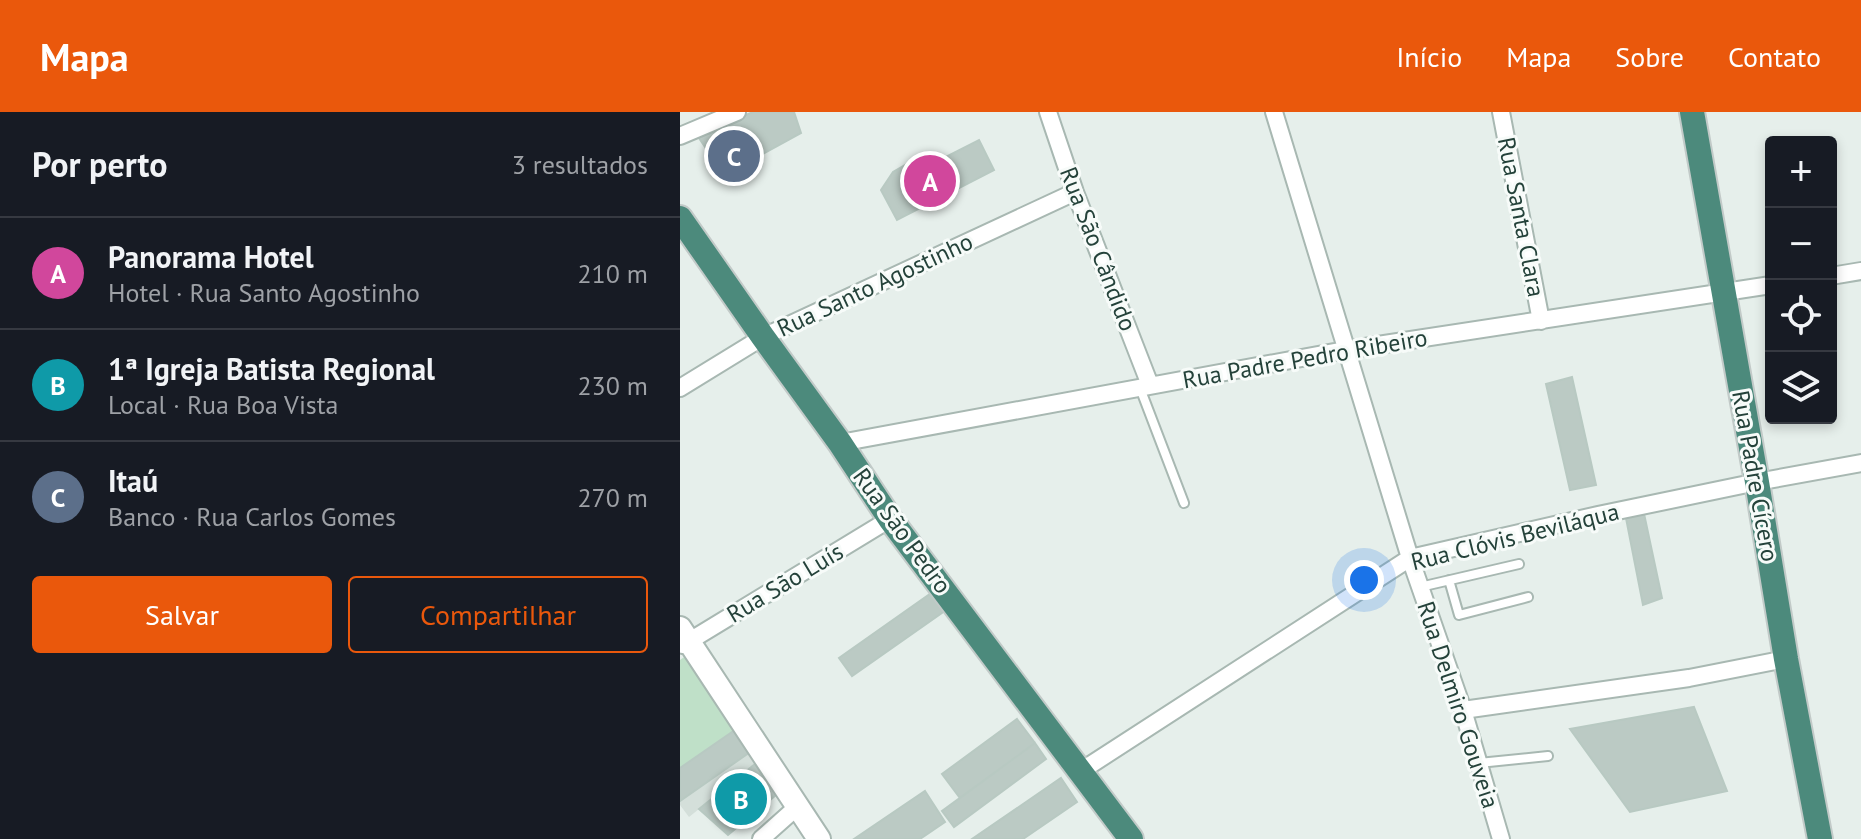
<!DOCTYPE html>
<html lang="pt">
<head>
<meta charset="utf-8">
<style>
	:root { --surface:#171b24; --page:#20242c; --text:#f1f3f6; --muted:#9ea1a6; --line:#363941; --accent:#ea580c }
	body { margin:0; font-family:"PT Sans",sans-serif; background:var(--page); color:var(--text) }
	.controls { position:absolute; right:24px; top:24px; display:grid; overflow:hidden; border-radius:8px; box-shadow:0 4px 12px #0003 }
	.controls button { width:72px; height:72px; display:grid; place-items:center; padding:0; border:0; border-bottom:2px solid var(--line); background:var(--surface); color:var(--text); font:40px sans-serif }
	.you { position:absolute; left:684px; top:468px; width:28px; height:28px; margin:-20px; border:6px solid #fff; border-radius:50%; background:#1a73e8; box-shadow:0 0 0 12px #1a73e833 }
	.badge { display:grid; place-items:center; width:52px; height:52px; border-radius:50%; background:var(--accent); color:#fff; font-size:26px; font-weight:700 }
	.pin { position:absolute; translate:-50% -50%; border:4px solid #fff; box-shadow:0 2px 8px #0006 }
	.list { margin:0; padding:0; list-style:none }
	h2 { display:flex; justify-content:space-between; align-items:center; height:104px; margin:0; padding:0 32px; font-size:34px }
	h2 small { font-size:26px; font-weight:400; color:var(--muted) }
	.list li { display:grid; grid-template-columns:52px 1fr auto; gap:24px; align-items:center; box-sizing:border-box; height:112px; padding:0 32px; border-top:2px solid var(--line) }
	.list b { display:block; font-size:30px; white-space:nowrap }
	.list p { margin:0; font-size:26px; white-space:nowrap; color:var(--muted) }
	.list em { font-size:26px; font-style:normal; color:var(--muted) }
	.actions { display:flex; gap:16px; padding:24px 32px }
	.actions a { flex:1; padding:18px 0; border:2px solid var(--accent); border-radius:8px; text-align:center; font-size:28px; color:var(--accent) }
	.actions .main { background:var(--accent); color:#fff }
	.icon { flex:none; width:44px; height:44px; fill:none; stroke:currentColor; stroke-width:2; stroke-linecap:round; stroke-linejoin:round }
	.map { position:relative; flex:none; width:1181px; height:727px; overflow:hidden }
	header { display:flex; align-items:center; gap:48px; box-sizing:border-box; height:112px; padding:0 40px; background:var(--accent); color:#fff }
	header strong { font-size:38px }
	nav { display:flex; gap:44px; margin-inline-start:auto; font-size:28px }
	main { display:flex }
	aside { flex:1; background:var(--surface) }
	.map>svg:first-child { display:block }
	.built { fill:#d4dfda }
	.green { fill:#bfe0c8 }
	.building { fill:#bbcac4; stroke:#b8c9c2; stroke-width:2 }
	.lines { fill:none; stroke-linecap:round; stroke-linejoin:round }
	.service-casing { stroke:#a8b8b2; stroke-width:12 }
	.minor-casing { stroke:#a8b8b2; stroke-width:20 }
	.tertiary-casing { stroke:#a8b8b2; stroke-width:26 }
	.trunk-casing { stroke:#c2cac8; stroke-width:28 }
	.service { stroke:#fff; stroke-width:8 }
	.minor { stroke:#fff; stroke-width:16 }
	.tertiary { stroke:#fff; stroke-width:22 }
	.trunk { stroke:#4c8a7c; stroke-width:24 }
	.labels { text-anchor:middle; stroke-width:6; stroke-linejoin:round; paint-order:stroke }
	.street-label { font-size:24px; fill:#24423a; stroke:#f7fbf9 }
</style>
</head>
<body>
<header>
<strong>Mapa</strong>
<nav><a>Início</a><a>Mapa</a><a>Sobre</a><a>Contato</a></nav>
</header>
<main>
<aside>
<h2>Por perto<small>3 resultados</small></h2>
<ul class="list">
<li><span class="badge" style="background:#d1479c">A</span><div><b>Panorama Hotel</b><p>Hotel · Rua Santo Agostinho</p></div><em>210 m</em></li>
<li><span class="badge" style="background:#0f9aa8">B</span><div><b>1ª Igreja Batista Regional</b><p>Local · Rua Boa Vista</p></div><em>230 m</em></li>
<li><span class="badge" style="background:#5c6f8a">C</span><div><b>Itaú</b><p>Banco · Rua Carlos Gomes</p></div><em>270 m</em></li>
</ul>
<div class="actions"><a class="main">Salvar</a><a>Compartilhar</a></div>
</aside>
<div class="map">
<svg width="1181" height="727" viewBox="0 0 1181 727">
	<rect width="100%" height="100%" fill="#e6efeb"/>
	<path class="built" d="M58,616L80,648L9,705L0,693V656Z"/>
	<path class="green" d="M7,543L58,616L0,656V548Z"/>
	<path class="building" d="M73,0H114L121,21L44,63L19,26L20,22Z
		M299,28L314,58L217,108L201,78L213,60L232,49L256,50Z
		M892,265L916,373L890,378L866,272Z
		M963,397L982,486L963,493L945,401Z
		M257,477L269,496L172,564L159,546Z
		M1014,595L1047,679L950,700L890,617Z
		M337,607L355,631L280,686L262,662Z
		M58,616L73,638L0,689V656Z
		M355,631L366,647L274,715L262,699Z
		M80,648L102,678L48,723L19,697Z
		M381,666L397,690L343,727H292Z
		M245,679L265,710L240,727H174Z"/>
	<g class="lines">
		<defs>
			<path id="service" d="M460,276L504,391
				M769,468L779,503L848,485
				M740,475L839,452
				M799,651L868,644"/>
			<path id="minor" d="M368,0L395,80L470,273
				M594,0L730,446L783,598L821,727
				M821,0L861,209
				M0,24L57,0
				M1151,164L1181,159
				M0,276L83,225L395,80
				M160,331L665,238L1091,173
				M3,533L210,407
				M783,598L1009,566L1106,547
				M401,659L730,446L918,403L1077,370L1181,351
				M81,727L117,695"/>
			<path id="tertiary" d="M0,516L139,727"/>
			<path id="trunk" d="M1012,0L1077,370L1106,547L1140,727
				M0,106L83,225L160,331L210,407L451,727"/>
		</defs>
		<use href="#service" class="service-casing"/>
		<use href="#minor" class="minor-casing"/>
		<use href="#tertiary" class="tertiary-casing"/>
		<use href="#trunk" class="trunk-casing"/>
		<use href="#service" class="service"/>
		<use href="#minor" class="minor"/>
		<use href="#tertiary" class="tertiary"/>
		<use href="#trunk" class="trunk"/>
	</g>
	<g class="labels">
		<g class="street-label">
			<text transform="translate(841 105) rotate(79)" y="8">Rua Santa Clara</text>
			<text transform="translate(418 137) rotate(69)" y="8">Rua São Cândido</text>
			<text transform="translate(195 173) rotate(-25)" y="8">Rua Santo Agostinho</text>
			<text transform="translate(625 247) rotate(-10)" y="8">Rua Padre Pedro Ribeiro</text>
			<text transform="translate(1075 364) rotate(80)" y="8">Rua Padre Cícero</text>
			<text transform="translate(222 419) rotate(54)" y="8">Rua São Pedro</text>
			<text transform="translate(835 425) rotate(-14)" y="8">Rua Clóvis Beviláqua</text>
			<text transform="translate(105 471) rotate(-31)" y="8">Rua São Luís</text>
			<text transform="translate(778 593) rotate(72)" y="8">Rua Delmiro Gouveia</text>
		</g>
	</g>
</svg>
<div class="controls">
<button>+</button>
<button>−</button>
<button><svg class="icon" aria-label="locate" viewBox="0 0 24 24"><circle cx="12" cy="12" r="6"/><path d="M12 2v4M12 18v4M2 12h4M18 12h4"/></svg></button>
<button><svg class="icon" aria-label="layers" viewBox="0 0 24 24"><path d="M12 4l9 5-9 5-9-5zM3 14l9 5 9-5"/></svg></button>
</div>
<div class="you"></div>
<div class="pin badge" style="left:250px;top:69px;background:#d1479c">A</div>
<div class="pin badge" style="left:61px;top:687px;background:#0f9aa8">B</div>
<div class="pin badge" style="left:54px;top:44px;background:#5c6f8a">C</div>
</div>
</main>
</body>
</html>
